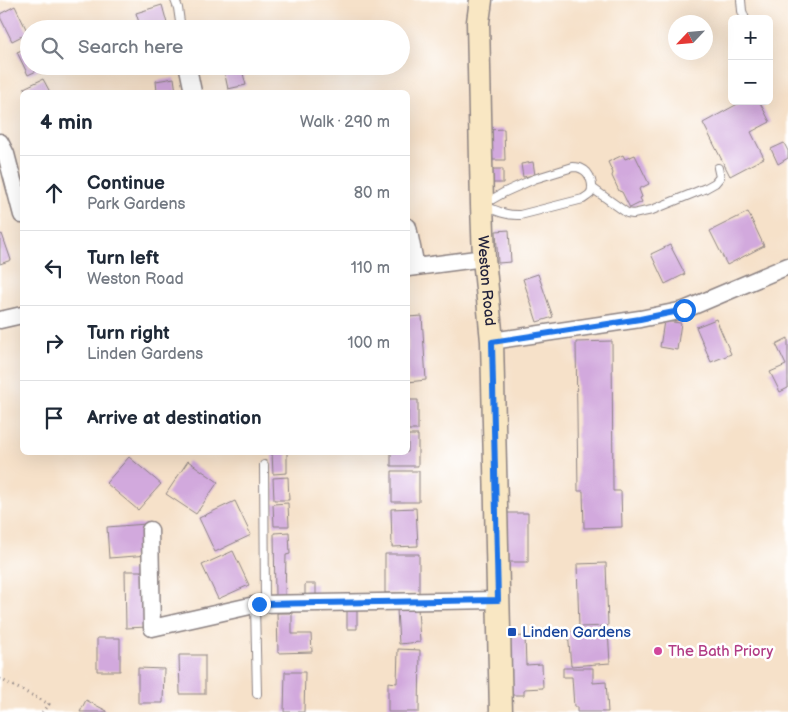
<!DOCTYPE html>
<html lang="en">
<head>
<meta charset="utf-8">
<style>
	:root { --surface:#fff; --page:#f2f2f3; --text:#1f2937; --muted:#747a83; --line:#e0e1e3 }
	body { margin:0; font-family:"Balsamiq Sans",sans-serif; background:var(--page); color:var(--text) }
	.controls { position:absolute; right:15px; top:15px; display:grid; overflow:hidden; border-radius:8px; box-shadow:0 5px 20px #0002 }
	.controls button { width:45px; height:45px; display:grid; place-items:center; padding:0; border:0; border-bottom:1px solid var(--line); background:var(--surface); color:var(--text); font:25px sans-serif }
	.compass { position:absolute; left:668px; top:15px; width:45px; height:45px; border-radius:50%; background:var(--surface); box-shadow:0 5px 20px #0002; rotate:244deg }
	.stop { position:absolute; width:15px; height:15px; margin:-11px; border:4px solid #1a73e8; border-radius:50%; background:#fff }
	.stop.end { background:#1a73e8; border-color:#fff; box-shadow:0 1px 5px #0008 }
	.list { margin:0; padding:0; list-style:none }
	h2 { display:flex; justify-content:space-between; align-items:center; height:65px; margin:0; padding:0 20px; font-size:21px }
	h2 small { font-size:16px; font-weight:400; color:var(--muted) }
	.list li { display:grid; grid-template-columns:32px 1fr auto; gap:15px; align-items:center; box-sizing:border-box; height:75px; padding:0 20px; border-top:1px solid var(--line) }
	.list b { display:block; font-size:19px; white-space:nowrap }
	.list p { margin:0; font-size:16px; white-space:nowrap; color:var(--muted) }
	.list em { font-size:16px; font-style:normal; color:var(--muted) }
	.icon { flex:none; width:28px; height:28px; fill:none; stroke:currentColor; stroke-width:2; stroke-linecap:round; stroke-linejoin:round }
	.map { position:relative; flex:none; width:788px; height:712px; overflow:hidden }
	.search { position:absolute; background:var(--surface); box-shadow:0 5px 20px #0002; left:20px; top:20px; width:390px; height:55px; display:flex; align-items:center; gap:12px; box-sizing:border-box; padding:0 18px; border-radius:28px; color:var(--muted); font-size:19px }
	.panel { position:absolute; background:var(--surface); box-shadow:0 5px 20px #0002; left:20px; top:90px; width:390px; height:365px; border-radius:8px }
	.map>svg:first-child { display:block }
	.building { fill:#d2a9dd }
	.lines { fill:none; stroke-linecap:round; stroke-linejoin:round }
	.lane-casing { stroke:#8c8282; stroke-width:10 }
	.street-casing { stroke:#8c8282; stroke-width:19 }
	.secondary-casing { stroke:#8c8282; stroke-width:25 }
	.path { stroke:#8c8282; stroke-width:3; stroke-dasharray:1 4; stroke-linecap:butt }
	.lane { stroke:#fff; stroke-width:8 }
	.street { stroke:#fff; stroke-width:16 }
	.secondary { stroke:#f9e7c3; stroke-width:22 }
	.route { stroke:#1a73e8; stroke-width:6 }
	.transit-dot { fill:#1a4fb4; stroke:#fff; stroke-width:2 }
	.hotel-dot { fill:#d1479c; stroke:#fff; stroke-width:2 }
	.labels { text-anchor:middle; stroke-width:5; stroke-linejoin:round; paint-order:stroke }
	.street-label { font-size:15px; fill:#22223b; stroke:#fff }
	.transit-label { font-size:15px; fill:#164399; stroke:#fff; text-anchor:start }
	.hotel-label { font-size:15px; fill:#b23c85; stroke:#fff; text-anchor:start }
</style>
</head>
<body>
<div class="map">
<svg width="788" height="712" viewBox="0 0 788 712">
	<rect width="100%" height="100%" fill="#fff"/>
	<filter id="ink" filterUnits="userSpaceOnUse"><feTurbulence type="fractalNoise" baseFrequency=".02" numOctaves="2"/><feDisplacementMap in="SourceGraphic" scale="10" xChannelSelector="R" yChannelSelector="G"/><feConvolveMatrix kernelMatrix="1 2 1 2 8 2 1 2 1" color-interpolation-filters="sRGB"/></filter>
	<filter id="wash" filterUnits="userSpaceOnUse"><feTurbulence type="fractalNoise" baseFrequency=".0096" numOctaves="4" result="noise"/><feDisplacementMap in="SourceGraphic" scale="20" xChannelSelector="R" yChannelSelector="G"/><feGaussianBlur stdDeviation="1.12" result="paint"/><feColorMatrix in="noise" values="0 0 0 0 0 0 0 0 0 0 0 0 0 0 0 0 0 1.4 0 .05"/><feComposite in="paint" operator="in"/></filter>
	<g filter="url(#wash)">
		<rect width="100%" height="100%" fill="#f6e1c9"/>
		<g id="blocks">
			<path class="building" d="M162,5L168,27L162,29H141L136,13Z
				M15,6L28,33L12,41L0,17V14Z
				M29,47V66H47L28,75L17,52Z
				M223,66H241L246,85L228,89Z
				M174,78L176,92H157L156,81Z
				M43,79L50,92H27L24,88Z
				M743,101H759L770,122L751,132L764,158L730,176L703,123Z
				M504,129L505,160H488L487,130Z
				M784,143L788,151V158L778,164L771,149Z
				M623,155L625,159L635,155L649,184L639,189L642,197L640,198L642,202L630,208L622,192L619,191L612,176L613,173L608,162Z
				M533,162L535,175L523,177L521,164Z
				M489,169H503V183H489Z
				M748,212L764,246L727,265L710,231Z
				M509,230L511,262L498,263L496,231Z
				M2,234L11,260L0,264V235Z
				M670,245L685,274L665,284L651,254Z
				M538,274L553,317L537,322L523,279Z
				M422,316L426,380L408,382V317Z
				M716,319L731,354L711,362L696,327Z
				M664,321L681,323L677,350L660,347Z
				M788,338V388L780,392L770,372L786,365L776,344Z
				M612,341L613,491H621L622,527L584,528L583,491H578L576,342Z
				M408,400H418V430H408Z
				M408,435H418V466H391V452H408Z
				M272,452H287V473L273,474Z
				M129,457L161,484L138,510L106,483Z
				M188,461L218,482L196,514L166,494Z
				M392,471H419V502H392Z
				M288,477L289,500H274L273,478Z
				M235,501L251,535L215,552L199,518Z
				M288,503L289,526H274L273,504Z
				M416,508L418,546L392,547L391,509Z
				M506,513H528V562H506Z
				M146,524L149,555L109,558L107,527Z
				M289,532L290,554L286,555L285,597H275L274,533Z
				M233,551L249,585L218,599L202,565Z
				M385,554H419V593H385Z
				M606,563L608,626L579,627L577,564Z
				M125,571H147L148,627L126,628Z
				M305,584H316V595L305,596Z
				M418,608L420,642L399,644L397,609Z
				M357,610V629H347V611Z
				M277,613H292V634H311L312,652L278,653Z
				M608,630L610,663L571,666L568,632Z
				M525,636L526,665L542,664L543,688L524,689V695H512L509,637Z
				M97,638H120V671H97Z
				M398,649L420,650L419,712H388V682L397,683Z
				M179,655H205V694H180Z
				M138,668L164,669L163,703H138Z
				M563,668H593V683L606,682L608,712H577V707H574L572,677H563Z
				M285,672H305L304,712H284Z
				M86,700L107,711V712H80Z"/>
		</g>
	</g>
	<g filter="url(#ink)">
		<use href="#blocks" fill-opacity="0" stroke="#8c8282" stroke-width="1"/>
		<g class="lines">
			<defs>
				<path id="lane" d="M175,0L178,8L181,29
					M741,0L742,11L745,19
					M573,167C576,167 579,167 582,169C590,172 595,187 590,194C589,195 583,199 583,199L520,215C506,216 495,210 482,205L505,192L534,179Z
					M592,188L627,213L633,214L652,210L706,188L715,183L720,177L718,168
					M264,465L265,604
					M255,605L257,694"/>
				<path id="street" d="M190,66L188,68L193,92
					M0,142L6,154L22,215
					M408,227L416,267
					M408,268L484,258
					M0,320L22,315
					M492,341L640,319L684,310L788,266
					M150,530L152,628L259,604L498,600"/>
				<g id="secondary">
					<path id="s1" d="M481,0L478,22L482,205L484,258L492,341L501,712"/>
				</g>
			</defs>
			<use href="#lane" class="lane-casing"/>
			<use href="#street" class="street-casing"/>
			<use href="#secondary" class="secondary-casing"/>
			<path class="path" d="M0,679L49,704L42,712"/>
			<use href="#lane" class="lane"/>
			<use href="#street" class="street"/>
			<use href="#secondary" class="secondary"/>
		</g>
	</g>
	<g class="lines" filter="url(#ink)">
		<path class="route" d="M259,604L498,600L492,342L640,319L684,310"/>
	</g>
	<rect class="transit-dot" x="507" y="627" width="10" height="10" rx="2.5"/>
	<circle class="hotel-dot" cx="658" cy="651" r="5"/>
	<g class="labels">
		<g class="street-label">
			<text dy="5" stroke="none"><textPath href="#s1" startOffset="281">Weston Road</textPath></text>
		</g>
		<g class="transit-label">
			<text x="522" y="637">Linden Gardens</text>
		</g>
		<g class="hotel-label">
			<text x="668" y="656">The Bath Priory</text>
		</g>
	</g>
</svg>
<div class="controls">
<button>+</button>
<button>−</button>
</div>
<svg class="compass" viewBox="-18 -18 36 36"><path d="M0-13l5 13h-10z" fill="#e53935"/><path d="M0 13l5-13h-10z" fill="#747a83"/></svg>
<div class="stop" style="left:684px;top:310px"></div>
<div class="stop end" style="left:259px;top:604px"></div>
<div class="search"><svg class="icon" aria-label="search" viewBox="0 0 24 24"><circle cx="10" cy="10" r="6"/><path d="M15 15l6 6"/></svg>Search here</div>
<section class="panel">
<h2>4 min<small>Walk · 290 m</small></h2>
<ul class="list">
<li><svg class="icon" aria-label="ahead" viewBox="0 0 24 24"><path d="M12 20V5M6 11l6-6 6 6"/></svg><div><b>Continue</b><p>Park Gardens</p></div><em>80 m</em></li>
<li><svg class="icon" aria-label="left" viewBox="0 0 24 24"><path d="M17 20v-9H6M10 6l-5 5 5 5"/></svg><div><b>Turn left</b><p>Weston Road</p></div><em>110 m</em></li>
<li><svg class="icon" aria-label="right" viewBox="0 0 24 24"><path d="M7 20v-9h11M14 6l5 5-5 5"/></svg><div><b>Turn right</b><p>Linden Gardens</p></div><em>100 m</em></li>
<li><svg class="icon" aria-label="arrive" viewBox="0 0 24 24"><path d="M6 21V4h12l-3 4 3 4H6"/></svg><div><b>Arrive at destination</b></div></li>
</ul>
</section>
</div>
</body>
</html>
